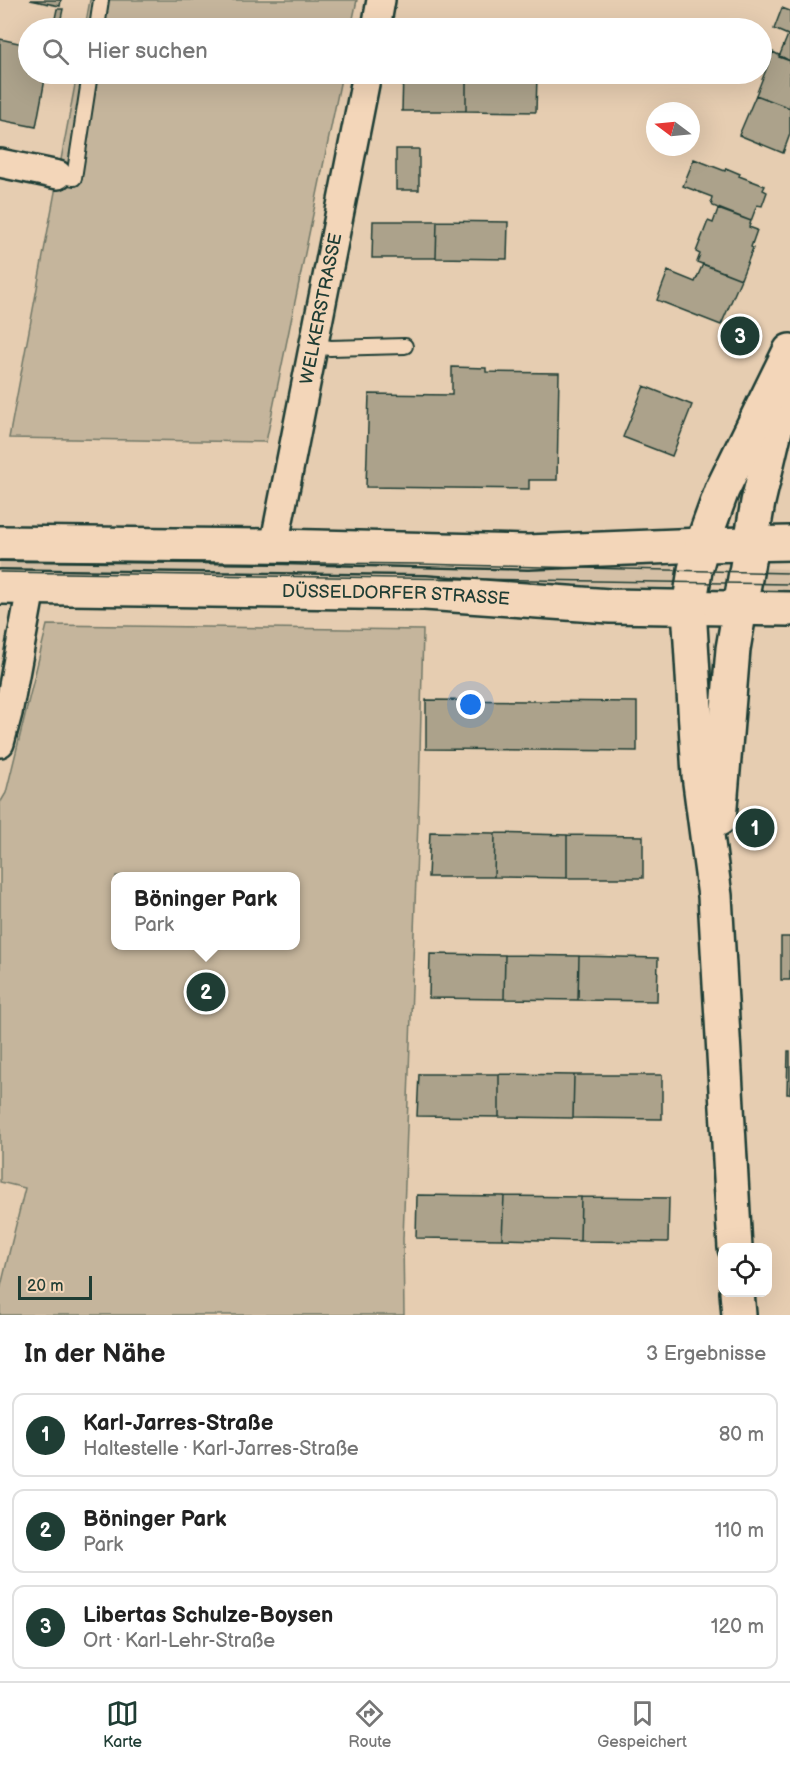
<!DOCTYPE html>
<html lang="de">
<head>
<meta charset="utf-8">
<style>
	:root { --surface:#fff; --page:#f6f6f6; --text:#222; --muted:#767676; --line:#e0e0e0; --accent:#1f3d34 }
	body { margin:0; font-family:"Balsamiq Sans",sans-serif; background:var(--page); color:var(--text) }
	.controls { position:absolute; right:18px; bottom:18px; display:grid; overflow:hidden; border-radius:12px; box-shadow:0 6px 24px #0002 }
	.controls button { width:54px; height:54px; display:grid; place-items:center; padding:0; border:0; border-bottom:2px solid var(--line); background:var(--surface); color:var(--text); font:30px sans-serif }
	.compass { position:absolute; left:646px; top:102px; width:54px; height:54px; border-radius:50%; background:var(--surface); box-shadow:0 6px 24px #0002; rotate:286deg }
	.scale { position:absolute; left:18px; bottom:15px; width:74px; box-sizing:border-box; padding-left:6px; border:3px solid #1f3d34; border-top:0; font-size:16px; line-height:21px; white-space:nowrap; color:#1f3d34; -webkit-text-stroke:4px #f3d6b9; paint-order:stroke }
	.you { position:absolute; left:471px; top:705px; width:21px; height:21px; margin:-15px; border:4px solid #fff; border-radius:50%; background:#1a73e8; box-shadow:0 0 0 9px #1a73e833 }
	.badge { display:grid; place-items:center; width:39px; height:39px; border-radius:50%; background:var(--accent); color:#fff; font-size:20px; font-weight:700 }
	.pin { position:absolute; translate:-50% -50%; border:3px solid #fff; box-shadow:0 2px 6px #0006 }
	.popup { position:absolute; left:111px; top:872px; width:189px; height:78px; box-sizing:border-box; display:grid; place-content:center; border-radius:12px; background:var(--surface); filter:drop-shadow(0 2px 4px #0005); font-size:20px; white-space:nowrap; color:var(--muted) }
	.popup b { font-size:22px; color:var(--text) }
	.popup::after { content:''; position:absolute; left:50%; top:100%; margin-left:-12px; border:12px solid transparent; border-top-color:var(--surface) }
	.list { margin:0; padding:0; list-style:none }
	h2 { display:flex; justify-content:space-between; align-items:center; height:78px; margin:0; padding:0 24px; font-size:26px }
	h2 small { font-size:20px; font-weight:400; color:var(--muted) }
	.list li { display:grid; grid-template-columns:39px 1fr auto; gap:18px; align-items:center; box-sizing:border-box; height:84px; margin:0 12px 12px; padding:0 12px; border:2px solid var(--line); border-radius:12px }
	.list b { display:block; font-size:22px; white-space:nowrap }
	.list p { margin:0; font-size:20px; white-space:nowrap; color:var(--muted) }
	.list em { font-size:20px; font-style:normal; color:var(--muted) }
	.icon { flex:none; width:33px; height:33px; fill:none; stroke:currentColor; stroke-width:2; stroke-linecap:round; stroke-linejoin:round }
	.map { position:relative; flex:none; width:790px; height:1315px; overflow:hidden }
	.search { position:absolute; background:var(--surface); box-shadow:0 6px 24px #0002; left:18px; right:18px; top:18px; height:66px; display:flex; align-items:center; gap:15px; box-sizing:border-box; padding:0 21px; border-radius:33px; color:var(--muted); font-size:22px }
	.sheet { height:366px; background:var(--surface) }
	nav { display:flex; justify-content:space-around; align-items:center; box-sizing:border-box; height:84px; border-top:2px solid var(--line); background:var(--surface); font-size:16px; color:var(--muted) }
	nav a { display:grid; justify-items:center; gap:3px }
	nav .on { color:var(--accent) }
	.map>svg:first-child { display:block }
	.built { fill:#d5c0a6 }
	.green { fill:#c5b59c; stroke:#727968; stroke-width:1.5; fill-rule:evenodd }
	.building { fill:#aca28b; stroke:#1f3d34; stroke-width:1.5 }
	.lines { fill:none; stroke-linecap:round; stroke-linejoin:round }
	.lane-casing { stroke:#1f3d34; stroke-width:18 }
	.street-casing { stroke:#1f3d34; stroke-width:32 }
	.secondary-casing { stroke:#1f3d34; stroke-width:38 }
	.lane { stroke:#f3d6b9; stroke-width:14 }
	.street { stroke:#f3d6b9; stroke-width:27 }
	.secondary { stroke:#f3d6b9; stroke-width:33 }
	.tram { stroke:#1f3d34; stroke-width:1.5 }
	.labels { text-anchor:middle; stroke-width:6; stroke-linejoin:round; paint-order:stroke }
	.street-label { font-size:18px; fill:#1f3d34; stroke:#f3d6b9 }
</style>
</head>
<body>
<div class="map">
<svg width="790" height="1315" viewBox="0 0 790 1315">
	<rect width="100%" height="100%" fill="#e6cdb1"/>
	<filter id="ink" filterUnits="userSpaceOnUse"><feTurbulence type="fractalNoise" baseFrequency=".0167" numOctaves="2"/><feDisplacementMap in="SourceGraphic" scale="12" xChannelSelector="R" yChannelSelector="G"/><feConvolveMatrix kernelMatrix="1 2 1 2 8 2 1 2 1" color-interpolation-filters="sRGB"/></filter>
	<g filter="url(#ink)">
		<path class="built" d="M0,554L620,564L673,566L678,573L673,588L482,582L0,579Z
			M766,568L790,569V590H765L761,581Z"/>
		<path class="green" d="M90,0H357L351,28H85Z
			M77,74H342L266,442L9,438Z
			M47,625L423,630L419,793L403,1239L404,1315H0V1290L25,1188L0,1182V803L6,793ZM116,876H296V946H116Z"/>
		<path class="building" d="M30,0H61L60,6Z
			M782,8L790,11V61L779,57L788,35L774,29Z
			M57,9H63L59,28H53Z
			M0,39L28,45V74H46L36,127L0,120Z
			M773,52L790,61V108L756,95Z
			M403,74L466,75V111H402Z
			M466,75H537L536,112L466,111Z
			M756,95L790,108V134L783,153L739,135Z
			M396,149H419V190H396Z
			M694,159L725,171L726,168L740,174L739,176L765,186L763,190L767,192L762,206L757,205L751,221L713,206L711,202L712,197L683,186Z
			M718,209L751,221L749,227L757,230L751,247L753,248L741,279L697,262L700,254L696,252L708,221L713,223Z
			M373,221H437L436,258H372Z
			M437,221L508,222L507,259L436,258Z
			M703,264L741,279L721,325L657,300L668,271L695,282Z
			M452,367L486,368V372L559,373L557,480H529V489L366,487L369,394L452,395Z
			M644,386L692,405L672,456L623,437Z
			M426,700L637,702V751L426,749Z
			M430,832L495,833L494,877H428Z
			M495,833L567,835V878L494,877Z
			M567,835L643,836V878H567Z
			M781,937H790V980H781Z
			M430,954L505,955L504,999L429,998Z
			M505,955L579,956L578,1000L504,999Z
			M579,956L658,958L657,1001L578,1000Z
			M788,1051H790V1094H787Z
			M419,1074H499V1117L417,1116Z
			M499,1074L574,1075L573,1118L499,1117Z
			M574,1075H662V1119L573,1118Z
			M417,1195L504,1196L502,1239L416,1238Z
			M504,1196L581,1197L580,1241L502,1239Z
			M581,1197L669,1198L668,1242L580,1241Z"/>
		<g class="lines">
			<defs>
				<path id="lane" d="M97,28L101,0
					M58,175L74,178L90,74
					M313,345L330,348L405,346"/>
				<g id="street">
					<path d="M376,28L381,0"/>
					<path d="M0,163L58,175"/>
					<path id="s1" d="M274,546L367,74"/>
					<path d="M0,743L8,713L31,588"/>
				</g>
				<g id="secondary">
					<path d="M0,543L274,546L528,552L702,545L790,543"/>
					<path id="s2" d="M0,587L425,593L610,606L790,609"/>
					<path d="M719,819L733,649L758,502L783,396"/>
					<path d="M735,1248L715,896L699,775L689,608L695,570L702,545L722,490L790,351"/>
					<path d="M737,1292L739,1315"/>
				</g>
			</defs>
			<use href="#lane" class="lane-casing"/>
			<use href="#street" class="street-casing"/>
			<use href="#secondary" class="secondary-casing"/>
			<use href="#lane" class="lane"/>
			<use href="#street" class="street"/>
			<use href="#secondary" class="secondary"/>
			<path class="tram" d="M0,560L419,564L790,573
				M0,572L790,584"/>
		</g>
	</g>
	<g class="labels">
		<g class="street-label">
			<text dy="6" stroke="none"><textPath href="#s1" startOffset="242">WELKERSTRASSE</textPath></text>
			<text dy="6" stroke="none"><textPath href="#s2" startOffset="396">DÜSSELDORFER STRASSE</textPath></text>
		</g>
	</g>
</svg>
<div class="controls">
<button><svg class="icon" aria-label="locate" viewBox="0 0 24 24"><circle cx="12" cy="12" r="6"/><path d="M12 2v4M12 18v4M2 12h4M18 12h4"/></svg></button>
</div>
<svg class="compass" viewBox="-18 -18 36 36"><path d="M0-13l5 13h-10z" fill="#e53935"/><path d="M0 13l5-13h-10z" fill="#767676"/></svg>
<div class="scale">20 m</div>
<div class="you"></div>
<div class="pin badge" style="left:755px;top:828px">1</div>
<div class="pin badge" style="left:206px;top:992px">2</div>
<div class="popup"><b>Böninger Park</b>Park</div>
<div class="pin badge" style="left:740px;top:336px">3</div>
<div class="search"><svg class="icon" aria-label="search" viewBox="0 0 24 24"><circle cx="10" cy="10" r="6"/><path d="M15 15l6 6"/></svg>Hier suchen</div>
</div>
<section class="sheet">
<h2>In der Nähe<small>3 Ergebnisse</small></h2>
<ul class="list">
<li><span class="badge">1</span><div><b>Karl-Jarres-Straße</b><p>Haltestelle · Karl-Jarres-Straße</p></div><em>80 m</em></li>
<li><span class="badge">2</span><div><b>Böninger Park</b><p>Park</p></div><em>110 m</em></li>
<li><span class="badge">3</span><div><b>Libertas Schulze-Boysen</b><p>Ort · Karl-Lehr-Straße</p></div><em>120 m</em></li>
</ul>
</section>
<nav>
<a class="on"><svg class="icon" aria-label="map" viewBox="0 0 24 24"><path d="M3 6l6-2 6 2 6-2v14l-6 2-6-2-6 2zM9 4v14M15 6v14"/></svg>Karte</a>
<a><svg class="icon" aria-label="directions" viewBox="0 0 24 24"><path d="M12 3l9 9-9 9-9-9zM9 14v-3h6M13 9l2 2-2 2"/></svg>Route</a>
<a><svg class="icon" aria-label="saved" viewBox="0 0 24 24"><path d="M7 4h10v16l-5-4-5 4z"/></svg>Gespeichert</a>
</nav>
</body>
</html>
